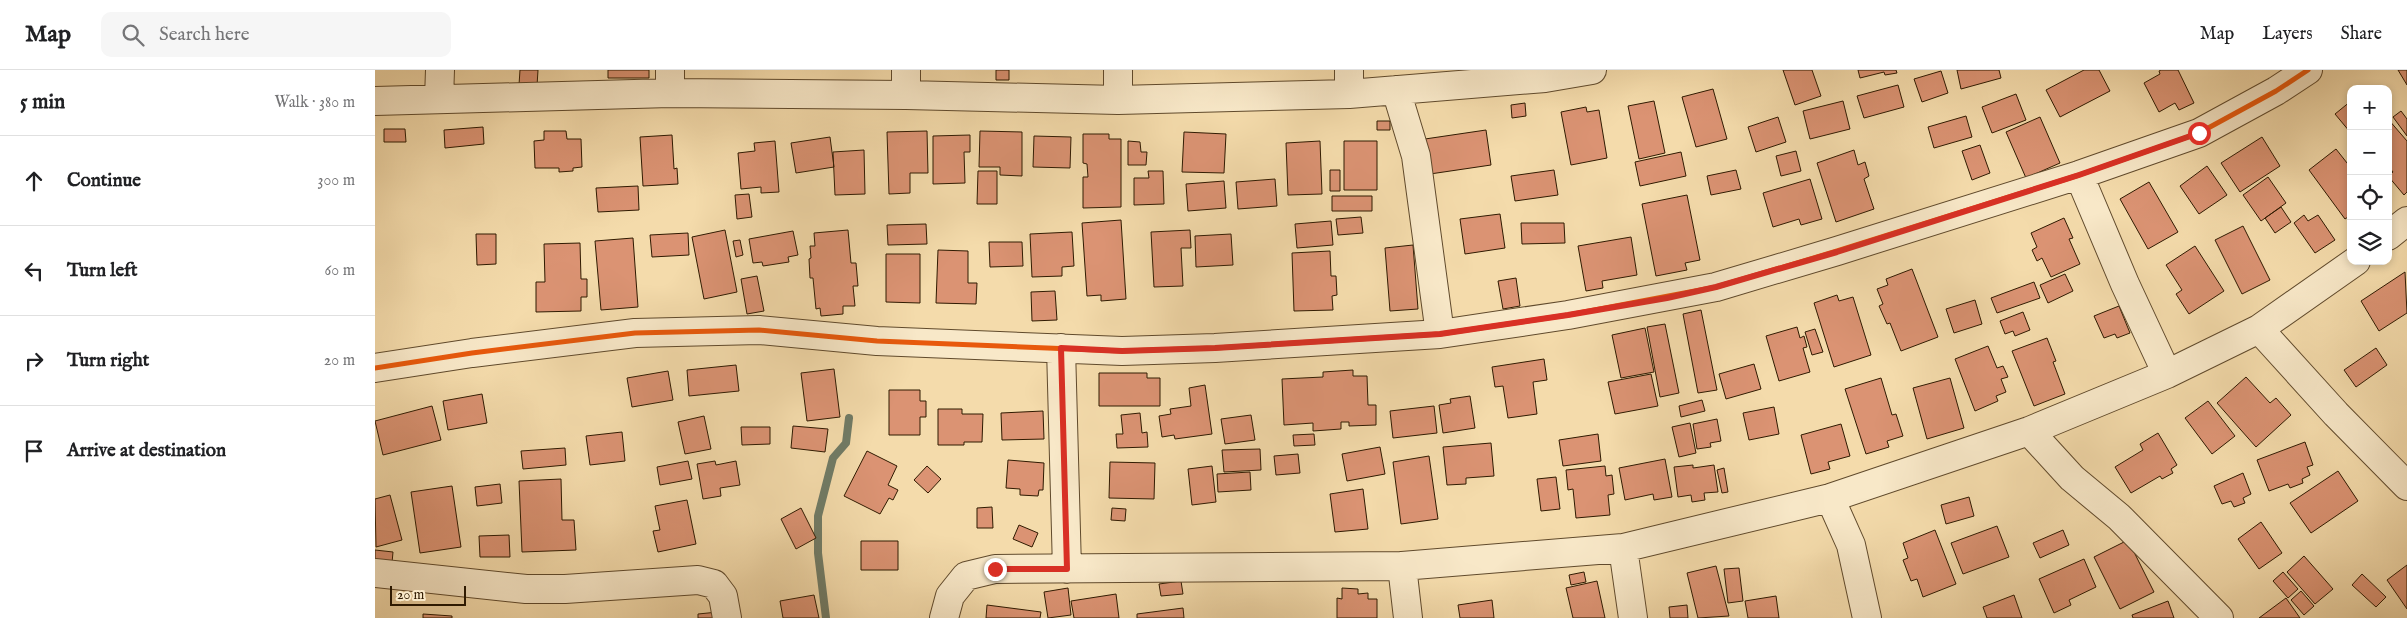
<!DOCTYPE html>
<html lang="en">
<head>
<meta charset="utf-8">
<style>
	:root { --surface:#fff; --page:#f6f6f6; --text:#202124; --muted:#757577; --line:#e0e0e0 }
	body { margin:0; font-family:"IM FELL English",serif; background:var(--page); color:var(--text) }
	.controls { position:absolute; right:15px; top:15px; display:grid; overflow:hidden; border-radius:10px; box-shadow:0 2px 8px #0003 }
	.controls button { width:45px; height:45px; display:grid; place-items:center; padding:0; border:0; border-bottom:1px solid var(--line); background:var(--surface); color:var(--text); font:25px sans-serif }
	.scale { position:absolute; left:15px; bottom:12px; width:76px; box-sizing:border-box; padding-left:5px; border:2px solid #2f1a01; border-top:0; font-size:14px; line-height:18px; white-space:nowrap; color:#2f1a01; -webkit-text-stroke:4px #f8e8c8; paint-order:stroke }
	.stop { position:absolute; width:15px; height:15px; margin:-11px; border:4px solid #d93025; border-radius:50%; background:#fff }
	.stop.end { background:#d93025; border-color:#fff; box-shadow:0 1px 5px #0008 }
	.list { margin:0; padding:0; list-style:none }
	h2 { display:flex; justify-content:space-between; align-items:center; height:65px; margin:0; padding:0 20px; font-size:21px }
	h2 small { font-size:16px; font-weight:400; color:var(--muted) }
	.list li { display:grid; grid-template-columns:32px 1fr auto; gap:15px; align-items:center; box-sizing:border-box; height:90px; padding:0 20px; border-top:1px solid var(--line) }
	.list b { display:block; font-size:19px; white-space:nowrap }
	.list em { font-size:16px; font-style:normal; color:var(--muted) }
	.icon { flex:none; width:28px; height:28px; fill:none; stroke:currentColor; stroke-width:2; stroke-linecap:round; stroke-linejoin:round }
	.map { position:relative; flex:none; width:2032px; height:548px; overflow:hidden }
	header { display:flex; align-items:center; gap:30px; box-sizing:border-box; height:70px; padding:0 25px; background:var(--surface); border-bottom:1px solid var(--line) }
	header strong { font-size:24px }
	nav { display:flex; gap:28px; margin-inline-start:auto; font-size:18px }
	.search { width:350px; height:45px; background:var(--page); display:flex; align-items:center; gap:12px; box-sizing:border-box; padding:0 18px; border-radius:10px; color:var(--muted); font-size:19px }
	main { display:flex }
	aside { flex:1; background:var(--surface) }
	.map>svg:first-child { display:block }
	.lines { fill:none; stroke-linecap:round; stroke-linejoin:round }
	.stream { stroke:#707b66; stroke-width:8 }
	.building { fill:#db9373; stroke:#2f1a01 }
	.minor-casing { stroke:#604a2c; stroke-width:30 }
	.minor { stroke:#f8e8c8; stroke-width:28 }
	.cycleway-casing { stroke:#f8e8c8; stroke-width:8 }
	.cycleway { stroke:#e8590c; stroke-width:5 }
	.route { stroke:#d93025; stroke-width:6 }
</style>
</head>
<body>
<header>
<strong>Map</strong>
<div class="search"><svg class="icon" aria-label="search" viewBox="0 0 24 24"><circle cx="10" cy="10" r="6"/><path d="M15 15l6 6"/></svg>Search here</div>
<nav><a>Map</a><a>Layers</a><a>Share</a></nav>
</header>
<main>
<aside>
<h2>5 min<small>Walk · 380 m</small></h2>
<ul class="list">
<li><svg class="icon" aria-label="ahead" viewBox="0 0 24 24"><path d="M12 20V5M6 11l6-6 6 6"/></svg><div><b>Continue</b></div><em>300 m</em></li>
<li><svg class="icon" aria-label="left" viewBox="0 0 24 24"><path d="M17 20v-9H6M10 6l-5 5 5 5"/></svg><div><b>Turn left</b></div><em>60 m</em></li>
<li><svg class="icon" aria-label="right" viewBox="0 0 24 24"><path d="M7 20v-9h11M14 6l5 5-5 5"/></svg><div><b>Turn right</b></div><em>20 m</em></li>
<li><svg class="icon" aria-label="arrive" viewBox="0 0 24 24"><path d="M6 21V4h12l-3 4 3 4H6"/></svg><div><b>Arrive at destination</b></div></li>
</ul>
</aside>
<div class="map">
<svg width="2032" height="548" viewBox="0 0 2032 548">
	<rect width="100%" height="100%" fill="#f4dbab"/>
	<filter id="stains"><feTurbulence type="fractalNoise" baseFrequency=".004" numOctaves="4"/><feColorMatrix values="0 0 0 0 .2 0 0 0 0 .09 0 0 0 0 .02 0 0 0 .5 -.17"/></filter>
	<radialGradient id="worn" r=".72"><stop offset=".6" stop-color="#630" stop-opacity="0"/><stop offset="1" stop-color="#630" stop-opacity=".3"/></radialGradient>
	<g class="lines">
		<path class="stream" d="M451,548L443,483V446L458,388L471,373L474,348"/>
	</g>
	<path class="building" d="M145,0H163L162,16L144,15Z
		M233,0H274V8H233Z
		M621,0H634V10H621Z
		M1408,0H1437L1446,26L1420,35Z
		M1483,0H1521L1522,3L1510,5L1509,2L1485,8Z
		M1582,0H1624L1626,8L1586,19Z
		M1709,0H1724L1735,21L1685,47L1671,20Z
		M1786,0H1803L1819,33L1804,40L1800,33L1784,42L1769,13L1785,4L1784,1Z
		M2023,0H2032V15Z
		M1566,1L1573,23L1547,32L1539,9Z
		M1523,15L1529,37L1489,48L1482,26Z
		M1338,19L1352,69L1321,77L1307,27Z
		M1641,24L1651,50L1617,63L1607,37Z
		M1279,31L1290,83L1264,89L1253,36Z
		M1468,31L1475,59L1435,69L1428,41Z
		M1976,31V62H1975L1960,44Z
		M1150,33L1151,46L1137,48L1136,35Z
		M1211,37L1212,42L1224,40L1232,88L1196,95L1186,42Z
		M2026,41L2032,49V66L2018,47Z
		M1591,46L1597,67L1559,78L1553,57Z
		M1403,47L1411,72L1381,82L1373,57Z
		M1665,47L1685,93L1651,108L1631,62Z
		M2013,49L2032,71V122L2029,125L2013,106L2018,102L2013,96Z
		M1002,51H1015V60H1002Z
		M108,57L109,74L70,78L69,60Z
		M9,59H30L31,72H9Z
		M1111,60L1116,95L1055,104L1050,69Z
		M169,61H191L192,69H206L207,97L198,98V101L184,102V98H160L159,71L169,70Z
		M552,61L553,103H535V123L514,124L512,62Z
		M605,61L647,62V106L625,105V97H604Z
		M809,62L851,64L849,103L807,102Z
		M708,64H734V69H746V137L708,138V107H713L712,94L708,93Z
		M297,65L299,99L302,98L303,114L268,116L265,67Z
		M595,65V82H589L590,113L558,114V66Z
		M659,66L696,67L695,98L658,97Z
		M455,67L459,97L421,103L416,73Z
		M1887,67L1905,96L1865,122L1846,93Z
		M400,71L404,122L386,123V117L366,119L363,83L380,81L379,73Z
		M753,71L765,72L766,82H772L771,95H753Z
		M945,71L947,124L913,125L911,73Z
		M969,71H1002V120H969Z
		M1605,75L1615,103L1597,110L1587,81Z
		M1961,79L1976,98V145L1970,149L1934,100Z
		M489,80L490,124L460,125L458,82Z
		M1479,80L1483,95L1490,92L1494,106L1489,109L1499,139L1461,152L1442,93Z
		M1421,81L1426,101L1406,106L1401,86Z
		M1306,82L1311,106L1265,116L1260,92Z
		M1832,96L1852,125L1824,144L1805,116Z
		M955,100H965V121H955Z
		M1179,100L1183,125L1140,131L1136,106Z
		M1361,100L1366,119L1336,125L1332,106Z
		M603,101H622V134H602Z
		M773,101H788L789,134L759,135V108H774Z
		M1893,107L1911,133L1886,151L1868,125Z
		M900,109L902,136L863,139L861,112Z
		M1435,109L1447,149L1426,155L1424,149L1398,157L1388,123Z
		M849,111L851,138L813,141L811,114Z
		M1774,112L1803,162L1773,179L1745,129Z
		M263,116L264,140L223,142L221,118Z
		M374,124L377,147L362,149L360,125Z
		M1312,125L1325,190L1310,193L1312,200L1281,206L1267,134Z
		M957,126H997V141H957Z
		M1906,137L1916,152L1900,163L1890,148Z
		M1125,144L1130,178L1090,184L1085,149Z
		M1929,145L1933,151L1943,145L1960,170L1940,183L1919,153Z
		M986,147L988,163L963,165L961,149Z
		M1689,148L1698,168L1694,169L1705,194L1676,207L1667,188L1662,191L1657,180L1662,177L1656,163Z
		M746,150L751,229L726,231V225L712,226L707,153Z
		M956,151L958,175L922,178L920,154Z
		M1146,153H1189L1190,173L1147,174Z
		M551,154L552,174L513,175L512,155Z
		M1868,156L1895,210L1867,224L1840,170Z
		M350,160L362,222L329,229L317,167Z
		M473,160L476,193H481L483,216H478L480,236H468V244L446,246L445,238L441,239L438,208H435L434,189L436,188L435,176H440L439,163Z
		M815,160L816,178H806L808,216L779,217L776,162Z
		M418,161L423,185L413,187L414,192L388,196L387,192L378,193L374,169Z
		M697,162L699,196L687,197V206L657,207L655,164Z
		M313,163L314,185L277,187L275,165Z
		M101,164H121V194L102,195Z
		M856,164L858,195L821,197L820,166Z
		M1256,167L1262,205L1227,211L1228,218L1211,221L1203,176Z
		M258,168L263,237L226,240L220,171Z
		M365,170L368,185L361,187L358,171Z
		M614,172H647L648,196L615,197Z
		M205,173L206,209H212V227H206V241L161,242V212H170L169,174Z
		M1038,175L1043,239L1015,241L1010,178Z
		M1820,176L1849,221L1814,244L1801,224L1807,220L1791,195Z
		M563,180L593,181V213H602L601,234L561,233Z
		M955,181L956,206H961L962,225L957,226L958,240L919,241L917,183Z
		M511,184H545V233L511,232Z
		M1537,199L1563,267L1526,281L1515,253L1512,254L1504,236L1508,234L1502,219L1513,215L1511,209Z
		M2030,202L2032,243L2004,261L1986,231Z
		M1690,204L1698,221L1673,233L1665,215Z
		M382,206L389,241L372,244L366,209Z
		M1141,208L1145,236L1128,239L1123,211Z
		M1659,212L1665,228L1622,243L1616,228Z
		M680,221L682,250L657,251L656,222Z
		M1462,225L1464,231L1478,227L1496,285L1459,297L1439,233Z
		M1600,230L1607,254L1579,263L1571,239Z
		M1744,236L1755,263L1742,268L1740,264L1729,268L1719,246Z
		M1326,240L1342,320L1323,323L1308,244Z
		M1648,242L1655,260L1640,266L1638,261L1630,264L1625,251Z
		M1290,254L1304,323L1285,327L1272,257Z
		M1422,257L1425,268L1429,266L1432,277L1428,278L1435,302L1404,311L1391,266Z
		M1270,258L1279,302L1246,308L1237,265Z
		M1440,259L1448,282L1437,285L1430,262Z
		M1672,268L1681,291L1678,292L1690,324L1659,336L1637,281Z
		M1613,276L1622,298L1628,296L1633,307L1626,309L1631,322L1621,326L1623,331L1600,341L1580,289Z
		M2001,278L2012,295L1981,317L1969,300Z
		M1169,289L1172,310L1158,312L1162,344L1133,348L1128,316L1120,317L1117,297Z
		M1379,294L1386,319L1351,329L1344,304Z
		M361,295L364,321L314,326L312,300Z
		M459,299L465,347L432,351L426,303Z
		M978,300V306H992L993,335H1001V355L974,356V352H966V359L938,361V353L909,355L907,309L948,307V302Z
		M293,301L298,330L257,337L252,308Z
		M724,303H772V308H785V336H724Z
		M1276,304L1283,336L1240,344L1233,312Z
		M1871,307L1895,333L1901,328L1916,345L1881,377L1842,333Z
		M1506,308L1517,345L1521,344L1528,366L1512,371L1514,377L1491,384L1470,319Z
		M1575,308L1589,358L1552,369L1538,318Z
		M830,315L837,364L800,369L799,365L787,367L784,346L796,344L795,339L816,336L814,318Z
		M514,320H545V331H551V347H545V365H514Z
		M107,324L112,353L73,360L68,331Z
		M1095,326L1100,358L1068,363L1064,335L1076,333L1075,329Z
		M1327,330L1330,341L1306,347L1304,336Z
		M1833,331L1860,366L1837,384L1810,348Z
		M57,336L66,370L8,385L0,351Z
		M1059,336L1062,363L1018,368L1015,341Z
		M1399,337L1404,364L1374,370L1368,343Z
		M563,339H587V344H608L607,372H589V375H563Z
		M668,341L669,369L627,370L626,343Z
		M765,343L767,363L772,362L773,377L742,378L741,364H748L746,345Z
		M876,345L880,370L850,374L846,349Z
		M329,346L336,379L310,384L303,352Z
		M1342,349L1346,371L1335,373L1336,377L1322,379L1318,354Z
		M1315,353L1321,383L1304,387L1297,357Z
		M1466,354L1475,386L1453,392L1455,399L1436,404L1426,365Z
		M418,356L453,359L450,382L416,378Z
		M366,357H395V374L367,375Z
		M247,362L250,391L215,395L211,366Z
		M1783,363L1802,395L1796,399L1798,403L1787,409L1785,406L1756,423L1740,397L1768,380L1765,374Z
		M939,364L940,375L919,376L918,365Z
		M1223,364L1226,391L1188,396L1184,370Z
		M1930,372L1938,395L1932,397L1935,405L1927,409L1928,413L1915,418L1913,414L1894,421L1882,390Z
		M1116,373L1119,406L1091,408V414L1072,415L1068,377Z
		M1005,377L1010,404L972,411L967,384Z
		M190,378L191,395L148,399L146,381Z
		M885,379L886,400L849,402L847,380Z
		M492,381L522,396L513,415L523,420L518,430L514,428L505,444L469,426Z
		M923,384L925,403L901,405L899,386Z
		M1054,386L1063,449L1026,454L1018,392Z
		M1290,389L1297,427L1279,430L1278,424L1250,430L1244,398Z
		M633,390L669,393L668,420H664L663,426L645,425V419L631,418Z
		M313,391L317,409L285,415L282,397Z
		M340,391L341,395L361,391L365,415L345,418L346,426L328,429L322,394Z
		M735,392L780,393L779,429L734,428Z
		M1318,395V398L1339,395L1343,422L1329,423L1330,430L1317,432L1316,425L1303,427L1299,397Z
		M552,396L566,409L553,423L539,410Z
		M837,396L841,432L817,435L813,399Z
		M1230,396L1231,406L1237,405L1239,424L1233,425L1235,445L1201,448L1198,419L1193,420L1191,400Z
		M1349,398L1353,422L1347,423L1342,400Z
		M1963,401L1983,431L1936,463L1915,433Z
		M875,402L876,420L843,422L842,404Z
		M1868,403L1876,424L1868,428L1870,433L1859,437L1856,431L1847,434L1839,416Z
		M1181,407L1185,439L1166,441L1162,409Z
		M186,409L187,450H199L201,480L147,482L144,411Z
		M125,414L127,433L102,436L100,417Z
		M77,416L86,477L45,483L36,422Z
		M988,419L993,459L960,462L955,424Z
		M15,425L27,470L1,477L0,429Z
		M1594,427L1599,446L1571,454L1566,435Z
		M312,430L321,474L283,482L278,461L285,460L280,436Z
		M617,437L618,458H602V438Z
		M426,438L441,468L421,479L406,449Z
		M737,438L751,439L750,451L736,450Z
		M1886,452L1907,483L1884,499L1863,469Z
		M644,455L663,463L657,477L638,469Z
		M1622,456L1634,487L1588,504L1576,473Z
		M1560,460L1581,514L1548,527L1542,509L1536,511L1528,490L1533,488L1528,473Z
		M1688,460L1694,475L1665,488L1658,473Z
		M134,465L135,487H105L104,466Z
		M1753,470L1779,522L1745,539L1719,487Z
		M486,471H523V500H486Z
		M0,480L18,482L17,493L0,491Z
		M1929,486L1958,519L1940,534L1912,502Z
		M1709,489L1721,517L1694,530L1696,535L1679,543L1664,509Z
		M2032,495V539L2012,510Z
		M1341,496L1354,546L1323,548L1312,503Z
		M1364,498L1368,531L1353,533L1349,499Z
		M1209,502L1211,512L1196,515L1194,505Z
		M1908,502L1923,519L1913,528L1898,511Z
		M1987,504L2011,527L2001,537L1977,515Z
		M806,511L808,524L786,526L784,514Z
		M1222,511L1230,548H1198L1191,518Z
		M693,518L696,545L673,548L669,522Z
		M967,518L983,519V524L993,523V529H1002V548H962V528L967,529Z
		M1926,521L1939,536L1929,545L1916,530Z
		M741,524L744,548H699L696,531Z
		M439,525L444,548H408L405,531Z
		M1639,525L1647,548H1612L1608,537Z
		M1401,526L1404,548H1373L1370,531Z
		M1911,528L1925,548H1884Z
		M1117,530L1119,548H1085L1083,535Z
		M1793,531L1799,548H1758L1757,545Z
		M612,535L666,542L665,548H611Z
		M1312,535L1313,548H1295L1294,537Z
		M808,538L809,548H762V544Z
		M343,542V548H323V544Z
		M48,544L77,546V548H48Z"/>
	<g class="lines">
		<defs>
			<path id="minor" d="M531,0V25
				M1021,20L1041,86L1065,264
				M295,23V0
				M974,24V0
				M64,29L65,0
				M743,30V0
				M0,31L295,23L531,25L743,30L974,24L1170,8L1217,0
				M1704,105L1750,214L1792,304
				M2013,166L2032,151
				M1884,259L1961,344L2032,416
				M686,278L692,499
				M0,298L97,283L260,263L384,260L502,271L747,281L840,278L1065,264L1193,245L1341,217L1462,181L1704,105L1824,63L1901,21L1933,0
				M1654,361L1697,408L1744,447L1844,548
				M1455,428L1476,475L1492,548
				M1248,478L1258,548
				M1027,496L1033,548
				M0,503L151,519H190L323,510L339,514L348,526L352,548
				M569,548L575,526L591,506L620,499L1027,496L1248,478L1455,428L1654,361L1792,304L1884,259L1981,191"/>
		</defs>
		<use href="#minor" class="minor-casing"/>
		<use href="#minor" class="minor"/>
		<defs>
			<path id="cycleway" d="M0,298L97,283L260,263L384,260L502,271L747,281L840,278L1065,264L1193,245L1341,217L1462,181L1704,105L1824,63L1901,21L1933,0"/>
		</defs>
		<use href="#cycleway" class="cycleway-casing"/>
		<use href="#cycleway" class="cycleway"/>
	</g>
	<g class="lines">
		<path class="route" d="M620,499H692L686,278L747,281L840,278L1065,264L1193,245L1292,228L1341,217L1462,182L1704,105L1824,63"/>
	</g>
	<rect width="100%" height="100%" filter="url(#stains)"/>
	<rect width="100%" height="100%" fill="url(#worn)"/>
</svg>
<div class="controls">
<button>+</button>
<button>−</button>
<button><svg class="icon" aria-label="locate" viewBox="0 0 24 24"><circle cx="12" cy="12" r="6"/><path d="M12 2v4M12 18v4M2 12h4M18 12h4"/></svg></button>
<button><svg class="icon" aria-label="layers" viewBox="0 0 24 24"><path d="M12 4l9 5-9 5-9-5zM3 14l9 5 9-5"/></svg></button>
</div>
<div class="scale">20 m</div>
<div class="stop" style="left:1824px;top:63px"></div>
<div class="stop end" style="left:620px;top:499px"></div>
</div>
</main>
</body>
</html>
